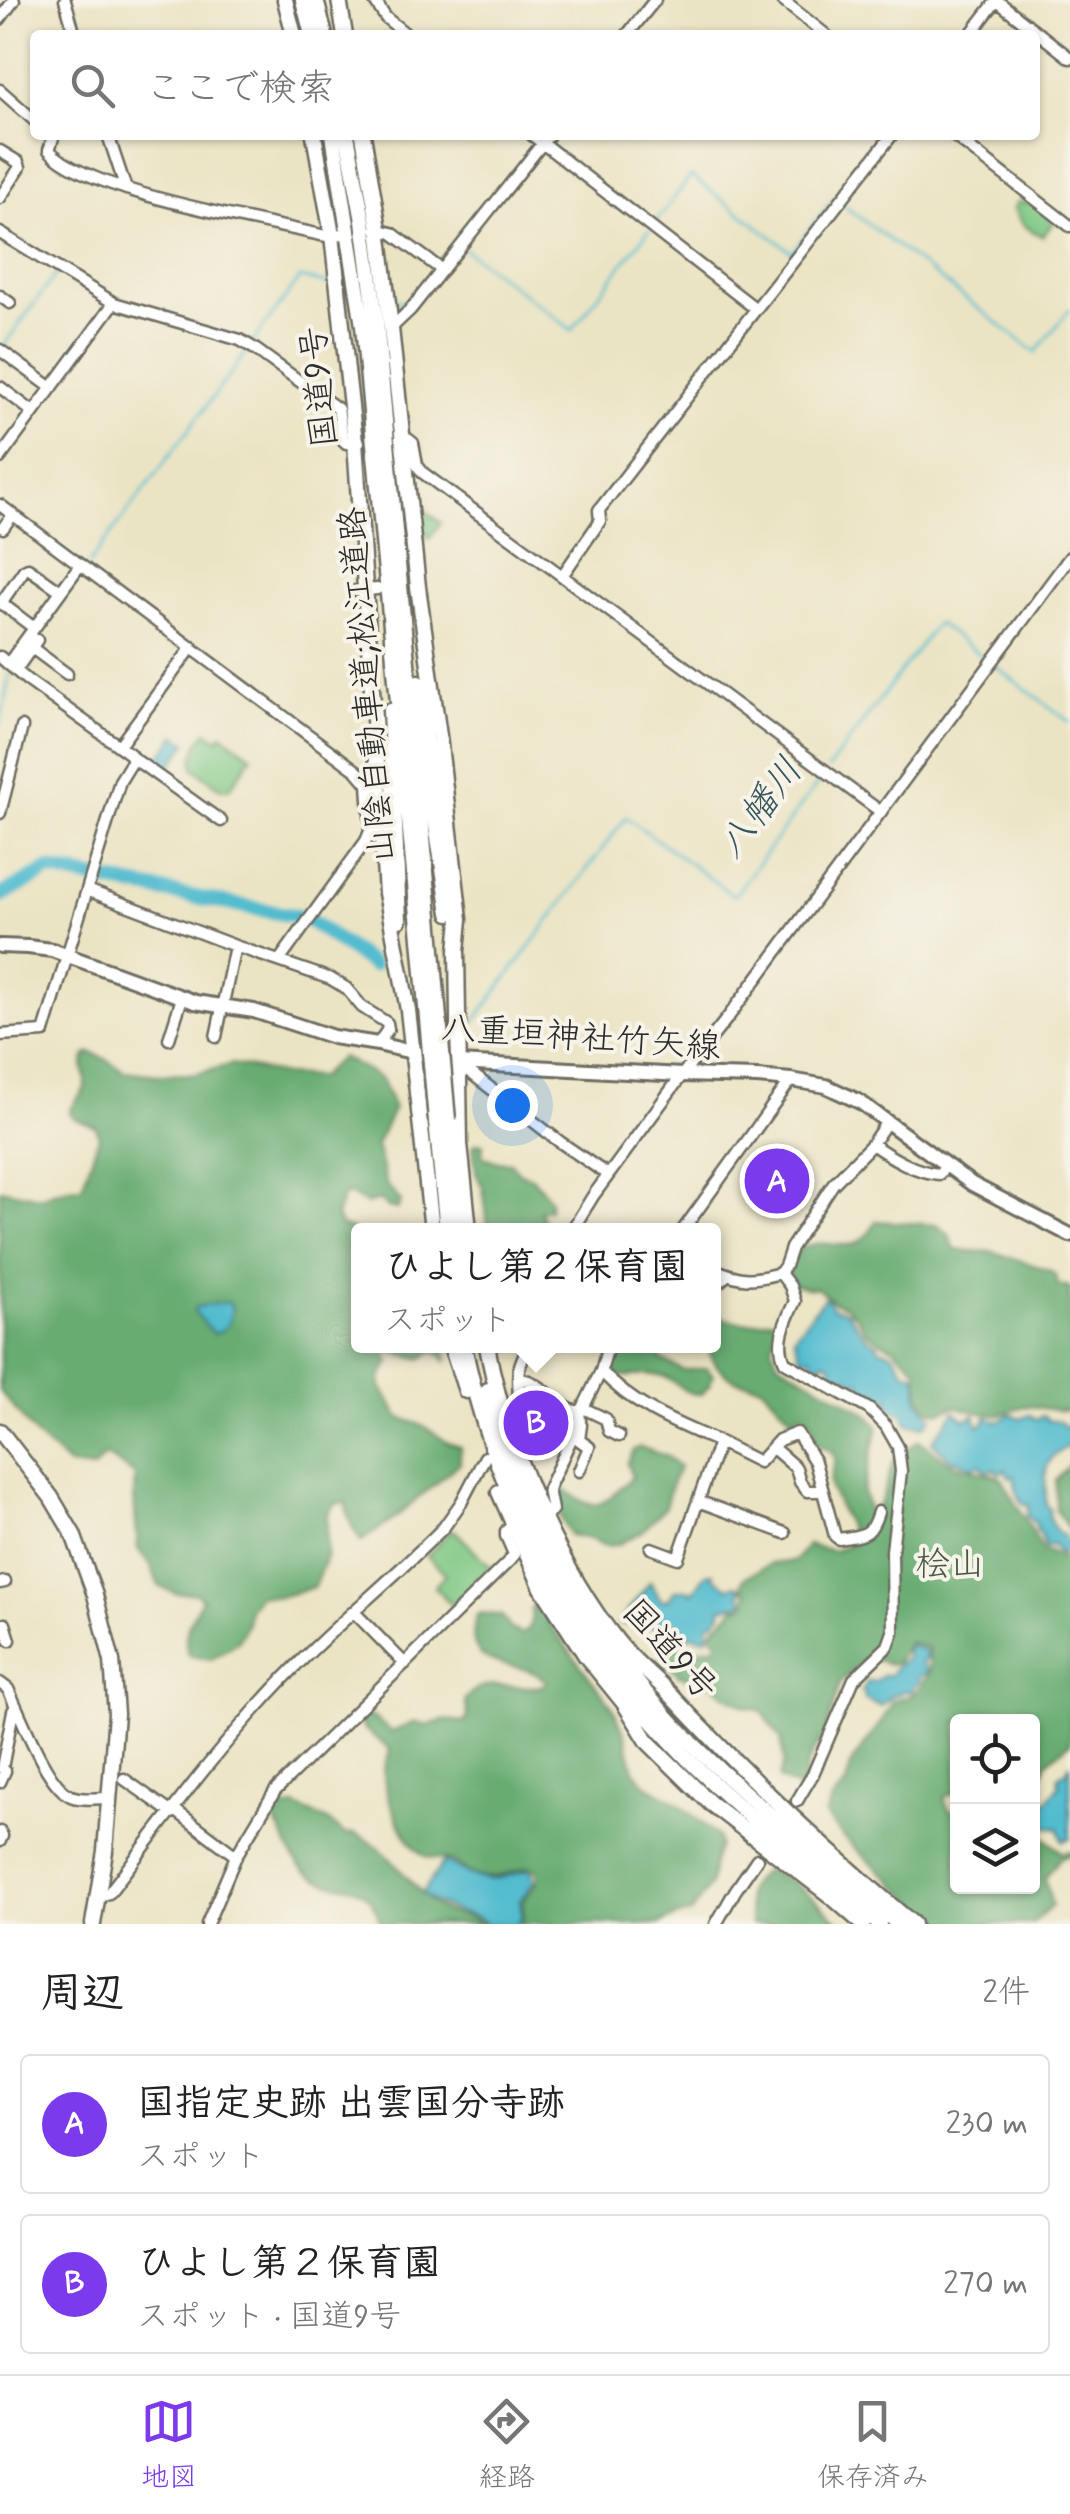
<!DOCTYPE html>
<html lang="ja">
<head>
<meta charset="utf-8">
<style>
	:root { --surface:#fff; --page:#f2f2f2; --text:#222; --muted:#767676; --line:#e0e0e0; --accent:#7c3aed }
	body { margin:0; font-family:Mynerve,"Klee One",sans-serif; background:var(--page); color:var(--text) }
	.controls { position:absolute; right:30px; bottom:30px; display:grid; overflow:hidden; border-radius:10px; box-shadow:0 2px 8px #0004 }
	.controls button { width:90px; height:90px; display:grid; place-items:center; padding:0; border:0; border-bottom:2px solid var(--line); background:var(--surface); color:var(--text); font:50px sans-serif }
	.you { position:absolute; left:512px; top:1105px; width:35px; height:35px; margin:-25px; border:8px solid #fff; border-radius:50%; background:#1a73e8; box-shadow:0 0 0 15px #1a73e833 }
	.badge { display:grid; place-items:center; width:65px; height:65px; border-radius:50%; background:var(--accent); color:#fff; font-size:32px; font-weight:700 }
	.pin { position:absolute; translate:-50% -50%; border:5px solid #fff; box-shadow:0 2px 10px #0006 }
	.popup { position:absolute; left:351px; top:1223px; width:370px; height:130px; box-sizing:border-box; display:grid; place-content:center; border-radius:10px; background:var(--surface); filter:drop-shadow(0 2px 8px #0005); font-size:32px; white-space:nowrap; color:var(--muted) }
	.popup b { font-size:38px; color:var(--text) }
	.popup::after { content:''; position:absolute; left:50%; top:100%; margin-left:-20px; border:20px solid transparent; border-top-color:var(--surface) }
	.list { margin:0; padding:0; list-style:none }
	h2 { display:flex; justify-content:space-between; align-items:center; height:130px; margin:0; padding:0 40px; font-size:42px }
	h2 small { font-size:32px; font-weight:400; color:var(--muted) }
	.list li { display:grid; grid-template-columns:65px 1fr auto; gap:30px; align-items:center; box-sizing:border-box; height:140px; margin:0 20px 20px; padding:0 20px; border:2px solid var(--line); border-radius:10px }
	.list b { display:block; font-size:38px; white-space:nowrap }
	.list p { margin:0; font-size:32px; white-space:nowrap; color:var(--muted) }
	.list em { font-size:32px; font-style:normal; color:var(--muted) }
	.icon { flex:none; width:55px; height:55px; fill:none; stroke:currentColor; stroke-width:2; stroke-linecap:round; stroke-linejoin:round }
	.map { position:relative; flex:none; width:1070px; height:1924px; overflow:hidden }
	.search { position:absolute; background:var(--surface); box-shadow:0 2px 8px #0004; left:30px; right:30px; top:30px; height:110px; display:flex; align-items:center; gap:25px; box-sizing:border-box; padding:0 35px; border-radius:10px; color:var(--muted); font-size:38px }
	.sheet { height:450px; background:var(--surface) }
	nav { display:flex; justify-content:space-around; align-items:center; box-sizing:border-box; height:140px; border-top:2px solid var(--line); background:var(--surface); font-size:28px; color:var(--muted) }
	nav a { display:grid; justify-items:center; gap:5px }
	nav .on { color:var(--accent) }
	.map>svg:first-child { display:block }
	.green { fill:#80c885; stroke:#567a58; stroke-width:2.5 }
	.forest { fill:#68ac72; stroke:#4a6c4e; stroke-width:2.5 }
	.water { fill:#52bccf; stroke:#3e747d; stroke-width:2.5 }
	.lines { fill:none; stroke-linecap:round; stroke-linejoin:round }
	.stream { stroke:#52bccf; stroke-width:2.5 }
	.river { stroke:#52bccf; stroke-width:15 }
	.minor-casing { stroke:#6e6c61; stroke-width:15 }
	.major-casing { stroke:#6e6c61; stroke-width:18 }
	.highway-casing { stroke:#6e6c61; stroke-width:19 }
	.minor { stroke:#fff; stroke-width:10 }
	.major { stroke:#fff; stroke-width:12 }
	.highway { stroke:#fff; stroke-width:14 }
	.highway-bridge-casing { stroke:#6e6c61; stroke-width:19; stroke-linecap:butt }
	.highway-bridge { stroke:#fff; stroke-width:14 }
	.labels { text-anchor:middle; stroke-width:8; stroke-linejoin:round; paint-order:stroke }
	.street-label { font-size:35px; fill:#2b2b2b; stroke:#f7f3e8 }
	.park-label { font-size:35px; fill:#445a46; stroke:#f7f3e8 }
	.water-label { font-size:38px; font-style:italic; fill:#37565c; stroke:#f7f3e8 }
</style>
</head>
<body>
<div class="map">
<svg width="1070" height="1924" viewBox="0 0 1070 1924">
	<rect width="100%" height="100%" fill="#f7f3e8"/>
	<filter id="ink" filterUnits="userSpaceOnUse"><feTurbulence type="fractalNoise" baseFrequency=".01" numOctaves="2"/><feDisplacementMap in="SourceGraphic" scale="20" xChannelSelector="R" yChannelSelector="G"/><feConvolveMatrix kernelMatrix="1 2 1 2 8 2 1 2 1" color-interpolation-filters="sRGB"/></filter>
	<filter id="wash" filterUnits="userSpaceOnUse"><feTurbulence type="fractalNoise" baseFrequency=".0048" numOctaves="4" result="noise"/><feDisplacementMap in="SourceGraphic" scale="40" xChannelSelector="R" yChannelSelector="G"/><feGaussianBlur stdDeviation="2.25" result="paint"/><feColorMatrix in="noise" values="0 0 0 0 0 0 0 0 0 0 0 0 0 0 0 0 0 1.4 0 .05"/><feComposite in="paint" operator="in"/></filter>
	<g filter="url(#wash)">
		<rect width="100%" height="100%" fill="#ebe4c4"/>
		<path class="green" d="M1032,200L1056,219L1043,236C1027,229 1020,225 1014,208L1017,202L1030,203Z
			M422,508L441,523L430,538L422,535L420,510Z
			M207,731L218,739L222,734L252,756L230,788L222,789L194,768C191,754 199,742 207,731Z
			M454,1530L494,1570L456,1609L434,1587L446,1574L427,1556L450,1531Z"/>
		<path class="forest" d="M91,1053L106,1059L124,1071L157,1075L196,1074L233,1064L284,1075L320,1077L341,1057L381,1079L394,1108L376,1145L386,1184L401,1202L398,1209L388,1208L379,1200L366,1204L350,1194L343,1196L336,1217L341,1226L358,1232V1346H443L447,1357L446,1361L441,1355L432,1351L421,1359L389,1351L386,1356L390,1362L381,1377V1387L399,1417L426,1427L448,1443L460,1447V1463L390,1522L361,1541C352,1528 347,1518 346,1502L334,1504L327,1514V1555L314,1587L279,1597L259,1595L249,1609L247,1624L238,1642L211,1659L188,1655C182,1632 190,1619 202,1600L197,1593H175L159,1586L151,1566L138,1549L134,1498L135,1475L105,1455L93,1469L70,1466L36,1436L0,1391V1189L39,1197L64,1189L82,1186L99,1137L96,1127L75,1119L70,1113C73,1101 87,1092 86,1081C85,1068 80,1071 86,1055Z
			M476,1143L483,1144L482,1156L495,1161L510,1162L520,1173L532,1177L550,1199L549,1209L540,1211L544,1221L536,1223L532,1230H486L487,1219L483,1188L476,1173L473,1146Z
			M876,1221L937,1225L949,1235L955,1250L994,1252L1049,1270L1055,1275L1058,1285L1070,1288V1410C1055,1412 1043,1407 1028,1406C1017,1406 1007,1415 996,1415C989,1415 961,1409 955,1406L940,1412L931,1410L921,1399L917,1369L895,1348L880,1341L865,1331L856,1316L846,1306L835,1303L817,1288H806L791,1283L788,1273L791,1257C795,1254 799,1249 804,1247C832,1234 855,1264 876,1221Z
			M714,1314C732,1323 751,1325 771,1319L779,1323L772,1346L778,1362L865,1412L878,1426L863,1492L871,1518L882,1500L893,1462L919,1440L950,1463L1001,1477L1043,1550L1065,1558L1070,1556V1743L1047,1762L1039,1781L1033,1782L1032,1722H958L957,1792L944,1797L948,1809L957,1814L958,1886H1032L1033,1829L1063,1853L1070,1851V1855L1061,1857L1045,1878L1052,1906L1032,1924H940L847,1841L825,1815L833,1799L846,1784L852,1762L882,1721L894,1700L914,1695L930,1672L928,1648L909,1642L896,1663L887,1664L869,1656L840,1683L825,1735L812,1754L806,1769L804,1785L799,1789L779,1779L784,1762L781,1739L762,1711L743,1705L725,1695L713,1684L698,1682L679,1675L665,1661L661,1653L665,1647C684,1647 698,1651 716,1646L718,1641L710,1634C715,1622 727,1619 734,1608L746,1604L747,1591L741,1587L744,1578L771,1564L795,1561L807,1545L834,1551L855,1541L831,1490L830,1481L836,1459L830,1450L816,1443L813,1426L805,1414L800,1413L793,1420L762,1386L736,1380L728,1376L716,1365L710,1355L709,1346H714Z
			M613,1346H656L661,1359L683,1370L707,1368L713,1375L709,1386L701,1394C680,1394 682,1384 665,1377C640,1367 600,1395 613,1346Z
			M640,1447L668,1457L679,1467L672,1482L665,1507L643,1531L617,1545L605,1546L589,1538L570,1535C563,1522 554,1507 556,1492L564,1490C586,1501 591,1515 614,1494C620,1487 627,1484 632,1477L627,1464L634,1450Z
			M1070,1464V1531L1056,1511V1481Z
			M534,1604L541,1605L549,1624L613,1708L625,1735L634,1770L647,1785L678,1803L718,1837L719,1847L713,1864L710,1885L690,1914L677,1916L660,1924H520L524,1915L522,1902C528,1891 542,1885 536,1870L530,1867C514,1870 500,1879 483,1877C469,1876 461,1865 448,1860C441,1857 432,1860 425,1856C406,1846 383,1793 384,1772C384,1764 389,1758 390,1750L362,1727L360,1721L364,1716H371L392,1732L415,1722C431,1726 429,1724 443,1721C449,1719 459,1722 465,1722L468,1716L465,1700C484,1672 518,1693 544,1685L546,1681C518,1654 458,1678 477,1615L482,1613L502,1616L510,1628L521,1634C531,1629 533,1619 531,1609Z
			M295,1806L326,1820L343,1833L348,1835L353,1833C390,1846 407,1886 439,1908C453,1917 470,1914 484,1924H381C364,1870 341,1897 308,1873C290,1860 285,1836 274,1819L280,1810Z
			M767,1870C797,1879 819,1905 843,1924H751C748,1896 739,1888 767,1870Z"/>
		<path class="water" d="M176,735L187,743L165,774L154,766Z
			M824,1298L828,1300L832,1308L847,1311C856,1324 862,1338 878,1344V1348L894,1353L905,1372L914,1373L918,1383V1399L932,1417L925,1426L908,1424L904,1415L890,1408L889,1398L882,1400L878,1391L871,1392L862,1388L860,1381L853,1383L847,1376L835,1378L830,1363L821,1361L820,1368L814,1364L811,1356L801,1357L794,1336Z
			M228,1302L232,1308C230,1321 228,1330 214,1334L194,1311L196,1307Z
			M955,1411L965,1420L975,1415L978,1426L984,1423L987,1417L998,1422L1011,1414L1020,1419L1030,1415L1036,1419L1043,1416L1049,1421H1059L1065,1427L1070,1424V1445C1037,1464 1047,1472 1046,1505L1050,1509C1047,1519 1053,1527 1060,1535H1064L1070,1550L1061,1553L1057,1552L1054,1545L1045,1547L1040,1532L1036,1530L1037,1525L1027,1516L1029,1505L1022,1503L1016,1489L1014,1475L1009,1477L1006,1470L999,1473L995,1469C988,1472 984,1470 979,1464L974,1467L957,1460L952,1461L932,1442Z
			M714,1573L713,1577L728,1587L736,1585L742,1591L740,1594L744,1601L742,1603L721,1608V1613L715,1621L709,1623L707,1638L687,1635L686,1640L677,1638L676,1635L666,1633L665,1627L659,1622L655,1628L643,1622L635,1624L634,1621L629,1625L619,1623L650,1582L661,1600L669,1599L675,1590H688L692,1593L706,1574Z
			M910,1645L926,1651V1659L922,1662L928,1672L919,1677L920,1680L913,1688V1692L900,1691L899,1694L891,1695V1698L880,1706L865,1700V1695L862,1692L867,1682L876,1681L883,1675H890L895,1667L907,1658L905,1653Z
			M1070,1764V1839L1069,1838L1063,1841L1058,1828L1033,1825V1795L1041,1797L1046,1802L1060,1785L1058,1779L1060,1774L1066,1772Z
			M444,1861C483,1882 482,1885 527,1870L532,1871L534,1882L520,1900L522,1914L518,1924H488C478,1915 468,1916 455,1911C443,1907 433,1901 422,1894Z"/>
		<g class="lines">
			<path class="stream" d="M842,204L1034,351L1036,352L1070,309
				M654,224L691,176L792,252L833,200H836
				M464,249L572,330L649,230
				M395,300L411,304
				M252,343L300,278L330,284
				M2,348L56,274
				M89,564L248,350
				M49,616L84,571
				M35,636L44,622
				M995,666L1070,722
				M0,726L10,672
				M828,769L937,623L988,661
				M472,1025L626,817L734,896L823,776"/>
			<path class="river" d="M0,896L49,870L231,904L306,918L372,965"/>
		</g>
	</g>
	<g filter="url(#ink)">
		<g class="lines">
			<defs>
				<path id="minor" d="M65,0L75,35
					M374,0L386,18L407,35
					M782,0L826,35
					M996,0L1070,58
					M0,19L14,0
					M627,35L655,0
					M970,35L997,0
					M0,90L35,121
					M54,135L49,150C84,192 266,222 326,236L343,234
					M108,135L126,189
					M532,135L756,309
					M953,135L1070,226
					M0,151L18,162L20,167L0,198
					M376,229L392,233L442,270
					M0,233L114,303L240,340L255,349L338,409L343,440L346,443L359,442
					M0,296L10,303
					M391,328L411,309L549,135
					M0,350L52,388
					M0,387L33,412
					M400,439H408L413,443L417,465L423,473L881,812
					M0,458L114,303
					M0,505L357,771L368,784L369,800
					M3,528L13,514
					M562,576L600,521L599,510L892,135
					M356,591L377,589
					M34,628L1,603L24,570L28,568L61,591
					M32,648L67,674
					M0,657L27,680L130,754L133,760L120,781L44,1032L0,1035
					M8,664L80,565
					M16,670L37,640
					M119,746L192,647
					M133,758L221,821
					M0,813L22,727
					M87,890L235,946L331,979L346,988L362,1007L387,1023L388,1029L378,1044
					M279,961L366,841L371,829L369,800H373
					M216,1037L235,946
					M169,1039L182,998
					M458,1063L560,1142L608,1175
					M872,1144C892,1158 915,1172 939,1174L946,1166
					M572,1230L593,1196L682,1075L729,1016L1070,557
					M683,1230L791,1080
					M714,1269C742,1281 751,1281 780,1273L790,1286L795,1301C786,1321 775,1340 785,1362L869,1409L886,1426L898,1447L901,1471L892,1551L893,1632L888,1646L854,1679L813,1774L797,1801
					M780,1273L785,1266L791,1248L833,1184L872,1144L886,1123
					M714,1287L727,1275
					M601,1371C632,1406 677,1424 719,1442
					M519,1379C543,1380 555,1408 579,1412
					M583,1408L606,1419L609,1431L619,1436
					M506,1422C527,1404 515,1392 519,1369C521,1361 525,1353 528,1346
					M773,1448L796,1468L800,1482L807,1491H823
					M579,1471L589,1447L579,1440L581,1425
					M698,1501L719,1442L759,1462L779,1440L797,1433L815,1462L835,1536L839,1539C864,1534 870,1538 878,1512
					M545,1518L552,1510L548,1489L580,1420L579,1412L583,1408L601,1371L608,1346
					M651,1548L678,1558L698,1501L785,1533
					M0,1583L5,1582
					M354,1612L405,1664
					M0,1625L5,1624L10,1640
					M0,1683L8,1689C21,1715 45,1782 69,1795C79,1801 98,1798 110,1798
					M124,1779L172,1813
					M0,1782L5,1771L2,1768L13,1711L16,1706
					M175,1810L236,1856
					M0,1832L2,1836L0,1841
					M98,1897L109,1893C169,1814 229,1733 299,1663C346,1616 398,1574 444,1527L461,1503L485,1457
					M207,1924L236,1856L275,1791L510,1560L514,1554L506,1536V1531L512,1526
					M716,1924L735,1891L757,1859"/>
				<path id="major" d="M0,946L28,947L52,950L195,1002L254,1011L333,1037L378,1044L458,1063L682,1075L757,1077L791,1080L826,1086L860,1102L972,1184L1070,1235"/>
				<path id="highway" d="M285,0L294,35
					M303,0L312,35
					M316,0L325,35
					M339,0L345,35
					M314,135L332,235L355,442L386,893L408,1010L432,1230
					M333,135L363,326L418,916
					M347,135L363,221L376,321L430,916
					M363,135L379,229L391,328L418,587L439,736L460,919L457,951L460,1144L469,1230
					M418,682L436,825L450,913
					M390,711L399,920
					M448,1120L459,1230
					M436,1121L447,1230
					M451,1346L466,1391
					M464,1346C496,1500 573,1642 684,1755C744,1816 814,1867 879,1924
					M487,1346C505,1443 556,1564 617,1641C633,1661 654,1677 671,1695C745,1775 830,1854 913,1924
					M488,1390C523,1526 597,1650 697,1748C760,1810 831,1865 898,1924
					M0,1431L51,1497L73,1534L95,1595L112,1661L116,1714L105,1851L93,1924
					M499,1492L542,1588L586,1656L624,1703L649,1743L710,1803L832,1897L863,1924"/>
			</defs>
			<use href="#minor" class="minor-casing"/>
			<use href="#major" class="major-casing"/>
			<use href="#highway" class="highway-casing"/>
			<use href="#minor" class="minor"/>
			<use href="#major" class="major"/>
			<use href="#highway" class="highway"/>
			<defs>
				<path id="highway-bridge" d="M418,916L436,1121
					M430,916L448,1120"/>
			</defs>
			<use href="#highway-bridge" class="highway-bridge-casing"/>
			<use href="#highway-bridge" class="highway-bridge"/>
		</g>
	</g>
	<g class="labels">
		<g class="street-label">
			<text transform="translate(318 387) rotate(-96)" y="12">国道9号</text>
			<text transform="translate(366 685) rotate(-95)" y="12">山陰自動車道;松江道路</text>
			<text transform="translate(581 1036) rotate(4)" y="12">八重垣神社竹矢線</text>
			<text transform="translate(671 1649) rotate(48)" y="12">国道9号</text>
		</g>
		<g class="park-label">
			<text x="950" y="1575">桧山</text>
		</g>
		<g class="water-label">
			<text transform="translate(759 807) rotate(-53)" y="13">八幡川</text>
		</g>
	</g>
</svg>
<div class="controls">
<button><svg class="icon" aria-label="locate" viewBox="0 0 24 24"><circle cx="12" cy="12" r="6"/><path d="M12 2v4M12 18v4M2 12h4M18 12h4"/></svg></button>
<button><svg class="icon" aria-label="layers" viewBox="0 0 24 24"><path d="M12 4l9 5-9 5-9-5zM3 14l9 5 9-5"/></svg></button>
</div>
<div class="you"></div>
<div class="pin badge" style="left:777px;top:1181px">A</div>
<div class="pin badge" style="left:536px;top:1423px">B</div>
<div class="popup"><b>ひよし第２保育園</b>スポット</div>
<div class="search"><svg class="icon" aria-label="search" viewBox="0 0 24 24"><circle cx="10" cy="10" r="6"/><path d="M15 15l6 6"/></svg>ここで検索</div>
</div>
<section class="sheet">
<h2>周辺<small>2件</small></h2>
<ul class="list">
<li><span class="badge">A</span><div><b>国指定史跡 出雲国分寺跡</b><p>スポット</p></div><em>230 m</em></li>
<li><span class="badge">B</span><div><b>ひよし第２保育園</b><p>スポット · 国道9号</p></div><em>270 m</em></li>
</ul>
</section>
<nav>
<a class="on"><svg class="icon" aria-label="map" viewBox="0 0 24 24"><path d="M3 6l6-2 6 2 6-2v14l-6 2-6-2-6 2zM9 4v14M15 6v14"/></svg>地図</a>
<a><svg class="icon" aria-label="directions" viewBox="0 0 24 24"><path d="M12 3l9 9-9 9-9-9zM9 14v-3h6M13 9l2 2-2 2"/></svg>経路</a>
<a><svg class="icon" aria-label="saved" viewBox="0 0 24 24"><path d="M7 4h10v16l-5-4-5 4z"/></svg>保存済み</a>
</nav>
</body>
</html>
